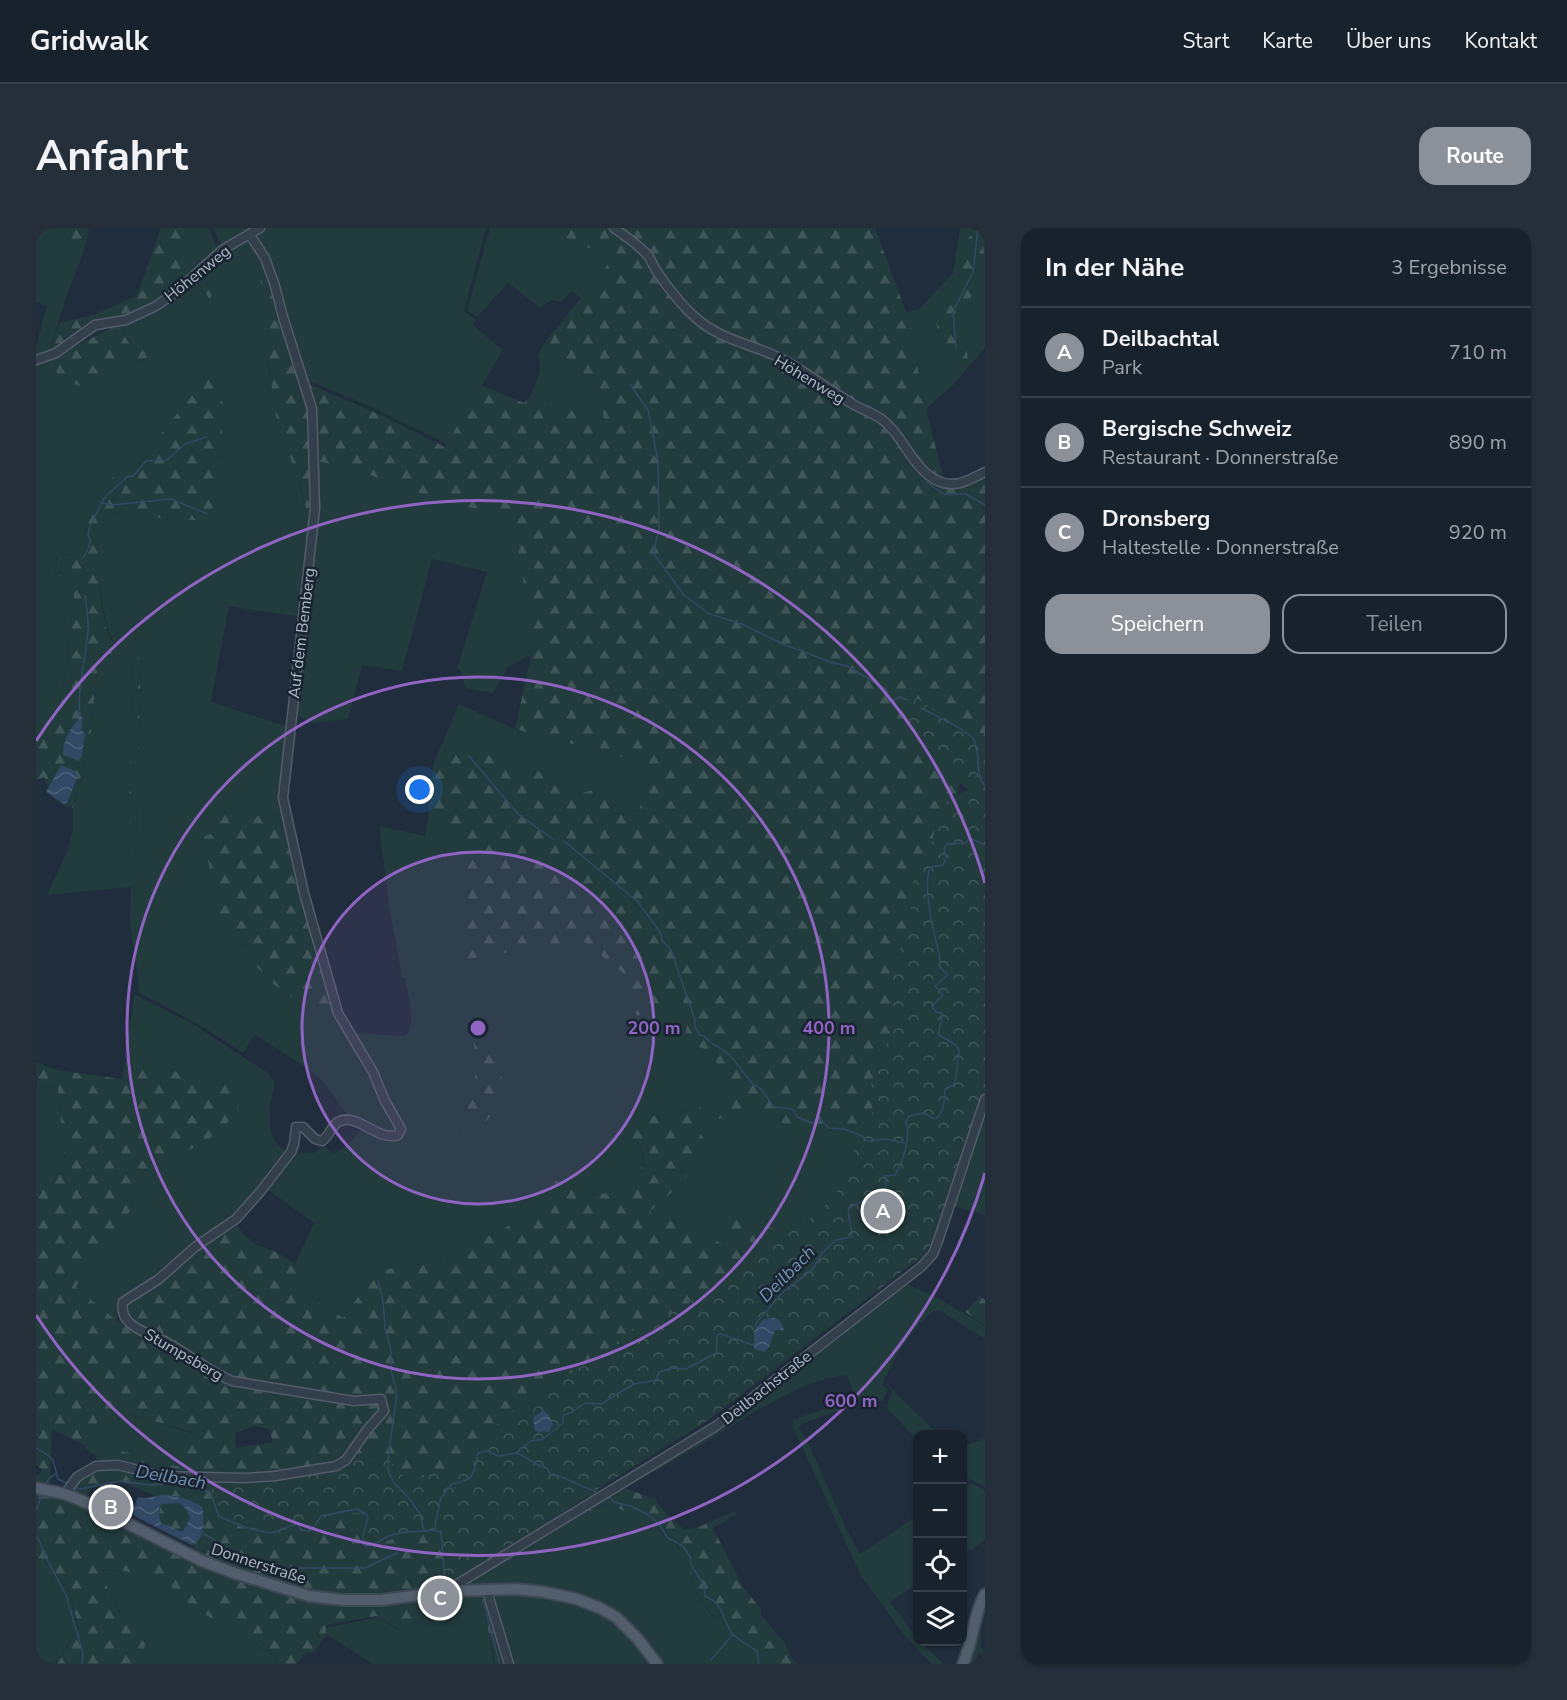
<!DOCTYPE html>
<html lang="de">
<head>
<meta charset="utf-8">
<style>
	:root { --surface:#18222d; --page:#252f39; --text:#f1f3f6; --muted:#9fa4aa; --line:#363f49; --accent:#8c9099 }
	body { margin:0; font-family:"Nunito Sans",sans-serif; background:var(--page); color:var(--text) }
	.controls { position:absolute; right:18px; bottom:18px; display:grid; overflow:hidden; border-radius:12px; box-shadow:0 2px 4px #0004 }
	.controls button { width:54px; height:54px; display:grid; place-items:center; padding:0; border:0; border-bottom:2px solid var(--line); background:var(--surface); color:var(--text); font:30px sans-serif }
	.you { position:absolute; left:384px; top:562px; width:21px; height:21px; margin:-15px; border:4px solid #fff; border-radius:50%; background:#1a73e8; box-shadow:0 0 0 9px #1a73e833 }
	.badge { display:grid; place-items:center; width:39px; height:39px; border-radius:50%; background:var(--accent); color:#fff; font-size:20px; font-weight:700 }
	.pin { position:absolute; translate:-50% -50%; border:3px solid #fff; box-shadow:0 2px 6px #0006 }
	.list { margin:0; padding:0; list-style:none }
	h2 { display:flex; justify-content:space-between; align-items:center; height:78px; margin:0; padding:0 24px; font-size:26px }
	h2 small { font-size:20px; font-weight:400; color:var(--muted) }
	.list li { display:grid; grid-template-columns:39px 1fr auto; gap:18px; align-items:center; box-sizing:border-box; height:90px; padding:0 24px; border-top:2px solid var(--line) }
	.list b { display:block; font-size:22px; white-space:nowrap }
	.list p { margin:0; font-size:20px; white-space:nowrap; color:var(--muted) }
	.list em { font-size:20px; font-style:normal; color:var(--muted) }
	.actions { display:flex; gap:12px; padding:18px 24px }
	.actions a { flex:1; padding:14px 0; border:2px solid var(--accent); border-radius:18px; text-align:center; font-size:21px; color:var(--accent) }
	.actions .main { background:var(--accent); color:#fff }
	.icon { flex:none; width:33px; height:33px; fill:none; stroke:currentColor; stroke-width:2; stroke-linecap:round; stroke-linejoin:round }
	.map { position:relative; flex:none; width:949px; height:1436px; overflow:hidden; border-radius:18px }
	header { display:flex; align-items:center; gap:36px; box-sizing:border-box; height:84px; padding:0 30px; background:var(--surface); border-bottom:2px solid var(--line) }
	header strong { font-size:28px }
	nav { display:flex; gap:33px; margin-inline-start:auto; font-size:21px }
	.intro { display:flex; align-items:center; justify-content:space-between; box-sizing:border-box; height:144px; padding:0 36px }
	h1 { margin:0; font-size:42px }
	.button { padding:15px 27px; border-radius:18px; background:var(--accent); color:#fff; font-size:21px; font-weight:700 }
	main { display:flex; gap:36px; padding:0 36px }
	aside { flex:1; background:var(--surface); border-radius:18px; box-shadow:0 2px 4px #0004 }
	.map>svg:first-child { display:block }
	.grass { fill:#223b3d; fill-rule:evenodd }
	.forest { fill:url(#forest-firs); fill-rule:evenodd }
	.park { fill:url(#park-crowns) }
	.water { fill:url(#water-waves); fill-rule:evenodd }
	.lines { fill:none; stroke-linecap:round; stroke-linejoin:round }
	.stream { stroke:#324965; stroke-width:1.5 }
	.minor-casing { stroke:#525c6a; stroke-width:11 }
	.major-casing { stroke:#3d4855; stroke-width:14 }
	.minor { stroke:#343f4c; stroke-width:8 }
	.major { stroke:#525e6c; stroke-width:10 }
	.ring { fill:none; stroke:#9064c3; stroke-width:3 }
	.labels { text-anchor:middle; stroke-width:5; stroke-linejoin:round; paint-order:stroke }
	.street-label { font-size:16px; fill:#afb9c8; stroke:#192431 }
	.water-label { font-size:18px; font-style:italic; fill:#7491b2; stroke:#192431 }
	.centre { fill:#9064c3; stroke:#192431; stroke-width:3 }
	.ring-label { font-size:18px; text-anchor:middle; font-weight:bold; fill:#9064c3; stroke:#192431; stroke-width:5; stroke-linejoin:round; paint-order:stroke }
</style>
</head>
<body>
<header>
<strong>Gridwalk</strong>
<nav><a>Start</a><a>Karte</a><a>Über uns</a><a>Kontakt</a></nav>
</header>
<div class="intro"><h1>Anfahrt</h1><a class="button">Route</a></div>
<main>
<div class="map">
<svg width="949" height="1436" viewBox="0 0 949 1436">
	<defs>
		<pattern id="forest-firs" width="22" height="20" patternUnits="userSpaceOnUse" patternTransform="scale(1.5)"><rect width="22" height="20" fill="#223b3d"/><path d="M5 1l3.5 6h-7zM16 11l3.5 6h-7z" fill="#405558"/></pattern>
		<pattern id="park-crowns" width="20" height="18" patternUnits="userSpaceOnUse" patternTransform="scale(1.5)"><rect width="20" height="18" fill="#223b3d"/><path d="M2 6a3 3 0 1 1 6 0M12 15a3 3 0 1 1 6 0" fill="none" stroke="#405558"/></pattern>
		<pattern id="water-waves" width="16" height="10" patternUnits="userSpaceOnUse" patternTransform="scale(1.5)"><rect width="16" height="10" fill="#324965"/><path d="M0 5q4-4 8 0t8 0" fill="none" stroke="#4d617a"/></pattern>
	</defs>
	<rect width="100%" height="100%" fill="#202d3c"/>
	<path class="grass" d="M0,0H37L32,15L51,11C46,32 37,50 30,70C24,89 19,107 12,125L0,129V118L11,78L0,74Z
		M146,0H173L181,21L145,52Z
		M177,0H219L186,18Z
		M228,0H450L428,83L440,92L437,97L467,122L411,216L329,176L270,152L219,11L220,7Z
		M454,0H504L577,30L545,70L535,63L525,74L516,72L504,80L472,55L441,89L433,84L432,79Z
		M924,0H949V120L918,156L890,181L870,84L882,82L917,45Z
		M213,12L223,29L233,143L270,281L277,278L265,389L193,378L175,474L252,499L249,585L226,588L195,586L177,576L182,591L177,605L169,610L178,666L184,688L205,722L237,756L312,808L336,844L363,901L355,908L311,886L286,852L262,834L219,807L207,825L165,798L102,764L103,757L98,681L105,432C96,427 83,422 78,414C65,396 57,315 68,296C70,292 74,289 77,285L95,283L123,290L177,138L162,160L113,220L69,256L53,288L42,326L21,327L19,346L36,353L38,370L25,478L0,509V135L12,131L44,158C62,142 86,137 110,131L111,119L101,121C90,115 88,108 86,95L142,66L165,62L174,72C179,54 190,40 192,22L207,13Z
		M507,117L521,139L563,150L568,194L494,168C500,154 507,143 502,128Z
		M281,233L334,247L405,273L478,289L488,357L499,409L495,427L472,439L457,465L429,460L425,443L421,440L451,344L396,331L366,443L326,437L312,491L276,495L261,487L258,480Z
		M63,423L97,431L93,558L95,659L11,667L32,621L37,601V580L54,512Z
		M423,476L479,501L621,538L602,583L582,581L563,560L540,567L521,547L468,536L454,522L402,525Z
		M392,589L423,618L430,640L433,686L420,733L546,712L586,744L601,787L645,771L653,786L649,812L674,824L696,860L682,890L724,883L756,900L861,791L846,936L759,1006L698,989L721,1016L708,1026L612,984L644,957L657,898L664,879L623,888H604L584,907C603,916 605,913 608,936L595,953L573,965L546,968L516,986L484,992L396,1036H380L335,1055L307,1090L257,1058L265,1039L259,1036L278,995L231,961L260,924L277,925L288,918L297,925C309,922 318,910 326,901C338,906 353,917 365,909L315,805L369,808C382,799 371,764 369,749H366L353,676L343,598L389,608ZM439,850L450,893L422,906Z
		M98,766L157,796L232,845L239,854C234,877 225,917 256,924L213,978L123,1051L86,1074L80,1093L40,1059L54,1033L63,1028L94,983L101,959L139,931L177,908L185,858L138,843L89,835Z
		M21,859L22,861L30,946L0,944V860Z
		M949,879V987L917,978Z
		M868,1055L902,1070L949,1098V1111L903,1082L897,1083C876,1101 859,1127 848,1153L902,1206H882L881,1212L852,1181L851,1177L856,1163L848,1153L847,1156L852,1162L846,1173H829L765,1196L763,1200L772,1214L810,1300L824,1326L881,1288V1356L854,1374L881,1410L882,1414H884L908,1436H895L869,1408L825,1348L757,1199V1193C777,1182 800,1180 818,1168L811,1147C768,1150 710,1190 673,1212C647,1227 620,1243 593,1258L590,1259L588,1257L649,1221Z
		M67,1185L101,1188L156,1205L147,1240L75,1220L67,1222L60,1228L49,1221L52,1208Z
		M949,1210V1259L927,1248V1219Z
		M935,1255L949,1262V1312L927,1327V1261Z
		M573,1275L588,1283H602L619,1301L625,1304L630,1312L640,1316L645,1325L652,1328L657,1361L675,1387L686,1392L702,1414L716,1424L724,1436H624L603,1409L541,1369L429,1362L424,1357L547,1281L555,1283Z
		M86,1342L135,1358L158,1381L197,1401L237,1428L243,1436H114L108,1424L109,1415L102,1399L99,1401C81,1388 73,1362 66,1343Z
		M0,1344L33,1363L42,1400L20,1436H0Z
		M480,1364L540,1374L579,1392L617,1436H476L455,1365Z
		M445,1368L442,1371L451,1397L458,1436H337L291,1407L290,1400L342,1389C353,1396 364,1404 376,1404L392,1389L390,1382L405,1379L418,1384L421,1377L419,1370Z
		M949,1375C949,1390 943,1404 945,1420L949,1422V1430L943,1425C940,1431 938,1436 930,1436L939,1418V1412Z"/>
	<path class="forest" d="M37,0H53L51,11L32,15Z
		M125,0H146C145,16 149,36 145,51C139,75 36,116 12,125L24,95L60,86L101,67Z
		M504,0H839L870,84L890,181L908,252L925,258L949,247V517L938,519L893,493L883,512L924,551L921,573L912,582L901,601V618L912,610L928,609L935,603L941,604L947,613H949V632L920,625L916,641L908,643L900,653L901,694L903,700L907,705L911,726L920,746V751L912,757L915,764L910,782L913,790L911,803L929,814C934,840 921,878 904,898L895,894H881L874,929L908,939L904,954L892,956L870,936L864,952L896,973L893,976L873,971L860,964L856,971L875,990L871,1003C858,1003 848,997 835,993C819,1005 829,1017 803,1016L785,1045L750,1076L738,1090L748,1096L752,1106L743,1104L732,1126L718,1124L715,1126L697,1123C690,1130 681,1140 672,1142C666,1144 663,1144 657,1147L656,1150L648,1149L642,1154C637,1153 601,1164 596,1167C588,1171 581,1178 572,1183C526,1176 540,1209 513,1223L506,1221L498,1226L499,1231L508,1240L523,1249L544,1247L564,1255L565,1259L556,1270C539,1263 524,1260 507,1268L502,1264L506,1249L477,1233L472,1235L450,1234V1246L437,1256L414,1261L409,1268L417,1275V1281L426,1291H410C406,1301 407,1309 411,1318C407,1331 411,1345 409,1360C367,1368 318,1372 275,1363C240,1356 199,1340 165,1327L156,1317C171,1309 167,1296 167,1280L159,1274L139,1268H120L87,1254L56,1260L50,1269L31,1264C39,1251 49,1244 63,1239L60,1228L67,1222L75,1220L147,1240L156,1204L101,1188L67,1185L52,1208L50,1218L16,1201L14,1260L0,1257V1247L3,1248L6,1241L0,1237V944L30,946L22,861L21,859L1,860L0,834L20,842L86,851L89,835L138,843L185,858L191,853L201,859L203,877L193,893L177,908L139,931L101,959L94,983L84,1003L63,1028L54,1033L40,1059L82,1094L88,1075L124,1053L160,1021L198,996L218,1016L238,1023L265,1039L258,1058L307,1090C319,1075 331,1052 348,1043C359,1037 384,1036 396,1036L484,992L515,986L519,952L546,968L573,965L595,953L608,936C606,914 603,915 583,907L604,888H623L665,879L667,891L657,899L667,909L664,931L644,957L613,984L708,1025L720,1016L693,1005V996L698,989L759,1006L776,998L785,996L774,1007L740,1032L669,1068L498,1177L452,1216L473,1222L499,1203L504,1205L507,1203H513L517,1196L514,1190L538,1176L558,1170L568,1174L580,1162L596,1154L612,1152L631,1137C663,1142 671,1127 685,1102L698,1107L714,1109C719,1093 735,1064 754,1062V1053L761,1048L773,1045C776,1028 789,1005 808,1003L810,1000L803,994L805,983L821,965C847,962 843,936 854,917C857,912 862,907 866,902L865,887L871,880H885L901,885L905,876V864L915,850L922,834L918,820L906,813L900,803L901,790L896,776L901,768L896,756L903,741L898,727L894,700L889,686L888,664L858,759L861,791L835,904L756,900L724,883L682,891L696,860L674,824L648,812L653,786L646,772L601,788L586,744L546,712L420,733L433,686L430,640L423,618L392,589L397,537L402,525L454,521L468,536L521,547L540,567L563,560L582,581L602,583L621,538L479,501L499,409L488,357L477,289L405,273L334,247L281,233L274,239L276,278L270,281L264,256L241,194L229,112L223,29L227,33L238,56L266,153L340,185L409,219L445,157L488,175L494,168L568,193L563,150L521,139L507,117L577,30ZM219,1198L233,1201L237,1214L200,1220L199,1205ZM310,1234C324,1237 338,1239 352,1235L358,1247L354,1251L363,1265L398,1258V1262L393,1268L388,1293L362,1299L327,1320L324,1317L325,1307L333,1291L331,1285L341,1283L338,1273L311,1271L252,1272L254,1267L248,1265L244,1270L233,1269L220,1257L219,1250C245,1249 288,1249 310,1234Z
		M940,0H946C943,11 949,21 949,33C947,49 933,68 929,86C928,92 926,100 926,105C928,115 932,123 932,133L925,140C905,122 899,104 900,78L905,74L909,66L918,62L928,28L929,12L937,6Z
		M192,22C190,40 179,54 174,72L170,66L165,62L142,66Z
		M86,95C88,108 90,115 101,121L111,119L118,120L121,125C96,138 66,138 44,158C29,153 19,146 12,131Z
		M177,138L187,177L184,250L173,293L123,290L95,283L77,285C73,290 67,294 66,300C61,323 62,402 80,418C87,423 97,427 105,431L98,681L103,757L94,695L95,662L93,558L97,431L63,423L54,512L37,580C16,574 15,568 8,549L0,553V509L25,478L38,370L36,353L19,346L22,327L42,326L53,288L69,256L113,220L162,160Z
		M176,575L195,586L226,588L249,585L312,808L237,756L205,722L184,689L178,666L168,609L177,605L182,591Z
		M442,808L465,824L467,874L450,893L422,907L439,850L438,809Z
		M944,1068L949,1072V1097L929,1084Z
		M586,1259L615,1270L619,1269L623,1278L648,1302C668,1300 682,1288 700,1283L701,1286L677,1300L707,1359L725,1381V1387L749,1415L755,1429L761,1436H724L716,1424L702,1414L686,1392L675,1386L657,1360L652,1328L644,1325L641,1316L630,1312L625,1304L619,1301L602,1283H588L572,1275L555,1283L547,1281Z
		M0,1262L29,1268L224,1355L345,1375L418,1370L421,1378L418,1385L405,1379L390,1381L392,1389L376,1404H369L340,1388L290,1397V1407L277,1425H270L260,1436H244L237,1427L197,1401L158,1381L135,1358L86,1342H66C71,1362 82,1388 99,1401L102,1399L109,1415L108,1424L114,1436H21L43,1400L33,1363L0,1344Z
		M143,1275L151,1282L154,1290L147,1303H144L125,1295C124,1287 121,1284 126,1276Z
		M445,1368H450L472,1436H459L451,1397L442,1371Z"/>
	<path class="park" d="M881,470L928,503L949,506V864L902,1005L889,1026L671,1193L557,1264L516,1293L412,1356L407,1338V1307L401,1301C386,1304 371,1307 357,1311C346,1314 341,1321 329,1320L324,1312L329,1288L327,1285C316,1285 298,1284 288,1290C281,1295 278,1302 270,1306L264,1303L262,1298C252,1298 247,1305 239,1306C228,1307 191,1295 182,1289L176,1270V1256L251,1247L307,1232L354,1233L370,1251L377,1253L421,1236L471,1187L498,1167L560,1130L599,1099L626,1087L641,1083L669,1063L680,1059L695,1048L709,1032L747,1006L781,987L800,965L815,937L821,905L826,906L834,894L837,883L833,862L858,795L854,756L856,742L872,701L880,647L895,619L902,584L915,569L932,562C918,549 872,511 873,493C873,485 878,477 881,470Z"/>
	<path class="water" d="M45,488L47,492L45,502L49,505L46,527L43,533L27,527C26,514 36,497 45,488Z
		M25,537L41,544V550L31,575L28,576L10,564Z
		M738,1090L744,1092L748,1102H739L733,1119L729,1124L718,1121V1103L728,1091Z
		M507,1182L512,1186L517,1196L513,1204L507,1203L504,1205L499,1203L497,1190Z
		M126,1267C141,1268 155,1270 167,1280C167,1296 171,1309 156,1317L100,1289L96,1284L102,1269L110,1270ZM143,1275L151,1282L154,1290L147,1303H144L125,1295C124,1287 120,1283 126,1276Z"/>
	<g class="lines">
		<path class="stream" d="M920,119L917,84L937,44L942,0
			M594,156L612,182L622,233L623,301L617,325L648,367L672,385L708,397L747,416L794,434L811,438L850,461L854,474L864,469L871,472
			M890,254L908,266H930L949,277
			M66,275L76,277L135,271L172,286
			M47,330L53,319L54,312L52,306L54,298L68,270L91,249L97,248L110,233L131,232L149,216L170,209
			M885,480C896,486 934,503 938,512C945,527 938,544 949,558
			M44,487C41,459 50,431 52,402C53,391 50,379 49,368
			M433,528L482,586L517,611
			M528,613L602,674L624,704L626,712L635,722L659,792V799L664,807L668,808C675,817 683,818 691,825C701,834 707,845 716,855C718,858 721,858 724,860C728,864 735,874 736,879L757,881L761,889L776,895L785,892L793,900L808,901L826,908L832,913L850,911L868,915
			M342,1053L347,1072L349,1100L355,1122V1143L361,1165L352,1231V1243L358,1255L373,1270L384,1286L388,1302
			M720,1099V1095L747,1064L776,1042L786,1025L800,1012L816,1009C817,998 810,991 813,980L835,969L844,976L851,975L849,948L859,947C867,935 875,906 870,894L873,888L887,885L899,891C909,885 908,872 909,861L917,857L920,850L923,822L920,817L903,807C901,799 908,793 906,785L900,784L896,778L907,767L899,758L912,747L904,739V731C899,709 886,660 894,639L907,637L910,630L908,620L911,616L929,615L934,610L949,617
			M0,1220C21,1232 16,1230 22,1251L31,1255
			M480,1225C492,1228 498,1238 511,1240L514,1247L523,1248L560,1264
			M10,1256L13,1250L20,1246
			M38,1259L44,1261L84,1253L113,1257L137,1256L174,1264L183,1288C194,1294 228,1307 239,1304C248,1302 252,1297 262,1296L265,1302C276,1306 280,1296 285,1288L321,1281L330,1286L332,1290L327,1307V1317C339,1320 343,1312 353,1308C366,1303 384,1304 398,1302L405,1270L416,1256C440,1252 437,1247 442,1225L452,1223L462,1228L480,1225L495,1213L507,1211L527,1195V1187L534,1185L549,1175L565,1176L598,1156L620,1152L623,1144L637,1140L650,1141L680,1125L681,1107L685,1106L717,1117
			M573,1269L578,1274L597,1279L614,1288L623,1296L632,1310L647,1318L654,1329L655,1337L668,1357L669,1368C690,1377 685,1392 697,1406C703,1413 714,1418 721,1423L723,1436
			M0,1282L6,1267
			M398,1302L405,1304L409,1354
			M168,1306C180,1311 187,1321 199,1327C209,1332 220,1336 232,1338C240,1340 247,1340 255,1344L265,1340H329L361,1325
			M0,1309L3,1312L9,1328L30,1367L47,1425L46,1436
			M447,1372L464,1436
			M675,1432L697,1406"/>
		<defs>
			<path id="minor" d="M578,0C590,9 604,17 613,29C616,34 618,40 622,45C633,61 645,77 660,90C686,113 717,116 746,131C770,144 792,161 815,175C824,181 835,184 844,190C867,206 876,241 902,253C919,261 933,252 949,244
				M0,132L20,125L59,97L90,92L120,78L140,64L186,22L224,0
				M29,1266L41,1249L60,1238L82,1237L126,1248L210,1250L239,1248L300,1238L310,1232L331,1202L348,1183L345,1171L318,1173L196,1153C173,1143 154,1127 132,1115C119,1108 100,1103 91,1092C87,1087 86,1080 87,1074L123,1051L159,1019L200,991L224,964L255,924L258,916L260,899H267L279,911L286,913C293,908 295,899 302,894C320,883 342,914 362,907L365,901L349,873L337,844L302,785L268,665L247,570L279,280L276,181L247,89L239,58L229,30L214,7
				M415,1363V1360L680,1198L885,1039L897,1026L903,1010L949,871
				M451,1363L473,1436"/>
			<path id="major" d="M0,1260L29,1266L49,1274L166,1333L198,1345L273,1368L307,1372H345L415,1363L480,1361L508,1364L541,1371L564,1380L580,1389L602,1411L621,1436
				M927,1436C937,1413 937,1388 949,1366"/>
		</defs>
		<use href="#minor" class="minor-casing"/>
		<use href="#major" class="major-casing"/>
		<use href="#minor" class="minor"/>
		<use href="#major" class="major"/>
	</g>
	<circle cx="442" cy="800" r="176" fill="#9064c3" fill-opacity=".12"/>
	<g class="ring">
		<circle cx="442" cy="800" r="176"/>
		<circle cx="442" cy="800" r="351"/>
		<path d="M949 945A527 527 0 0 1 0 1087M0 513A527 527 0 0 1 949 655"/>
	</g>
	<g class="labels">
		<g class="street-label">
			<text transform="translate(161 45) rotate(-39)" y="6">Höhenweg</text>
			<text transform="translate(774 151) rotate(31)" y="6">Höhenweg</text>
			<text transform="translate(265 405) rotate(-83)" y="6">Auf dem Bemberg</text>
			<text transform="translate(148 1126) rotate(30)" y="6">Stumpsberg</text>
			<text transform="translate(730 1159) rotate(-38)" y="6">Deilbachstraße</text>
			<text transform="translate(223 1335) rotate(18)" y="6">Donnerstraße</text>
		</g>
		<g class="water-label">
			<text transform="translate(751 1046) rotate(-45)" y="6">Deilbach</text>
			<text transform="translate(135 1249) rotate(10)" y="6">Deilbach</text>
		</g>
	</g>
	<circle cx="442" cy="800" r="9" class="centre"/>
	<g class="ring-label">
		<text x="618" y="806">200 m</text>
		<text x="793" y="806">400 m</text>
		<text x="815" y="1179">600 m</text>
	</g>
</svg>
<div class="controls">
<button>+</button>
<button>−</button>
<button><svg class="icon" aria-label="locate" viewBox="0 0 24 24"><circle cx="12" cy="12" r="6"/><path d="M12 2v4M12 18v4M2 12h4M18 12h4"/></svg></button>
<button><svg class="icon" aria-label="layers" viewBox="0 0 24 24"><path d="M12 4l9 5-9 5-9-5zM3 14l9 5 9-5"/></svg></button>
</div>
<div class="you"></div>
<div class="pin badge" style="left:847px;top:983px">A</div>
<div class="pin badge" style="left:75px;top:1279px">B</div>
<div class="pin badge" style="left:404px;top:1370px">C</div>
</div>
<aside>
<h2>In der Nähe<small>3 Ergebnisse</small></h2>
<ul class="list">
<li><span class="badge">A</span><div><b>Deilbachtal</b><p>Park</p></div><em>710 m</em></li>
<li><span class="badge">B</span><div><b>Bergische Schweiz</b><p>Restaurant · Donnerstraße</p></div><em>890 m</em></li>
<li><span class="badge">C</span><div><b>Dronsberg</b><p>Haltestelle · Donnerstraße</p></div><em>920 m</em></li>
</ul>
<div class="actions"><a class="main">Speichern</a><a>Teilen</a></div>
</aside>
</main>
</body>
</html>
